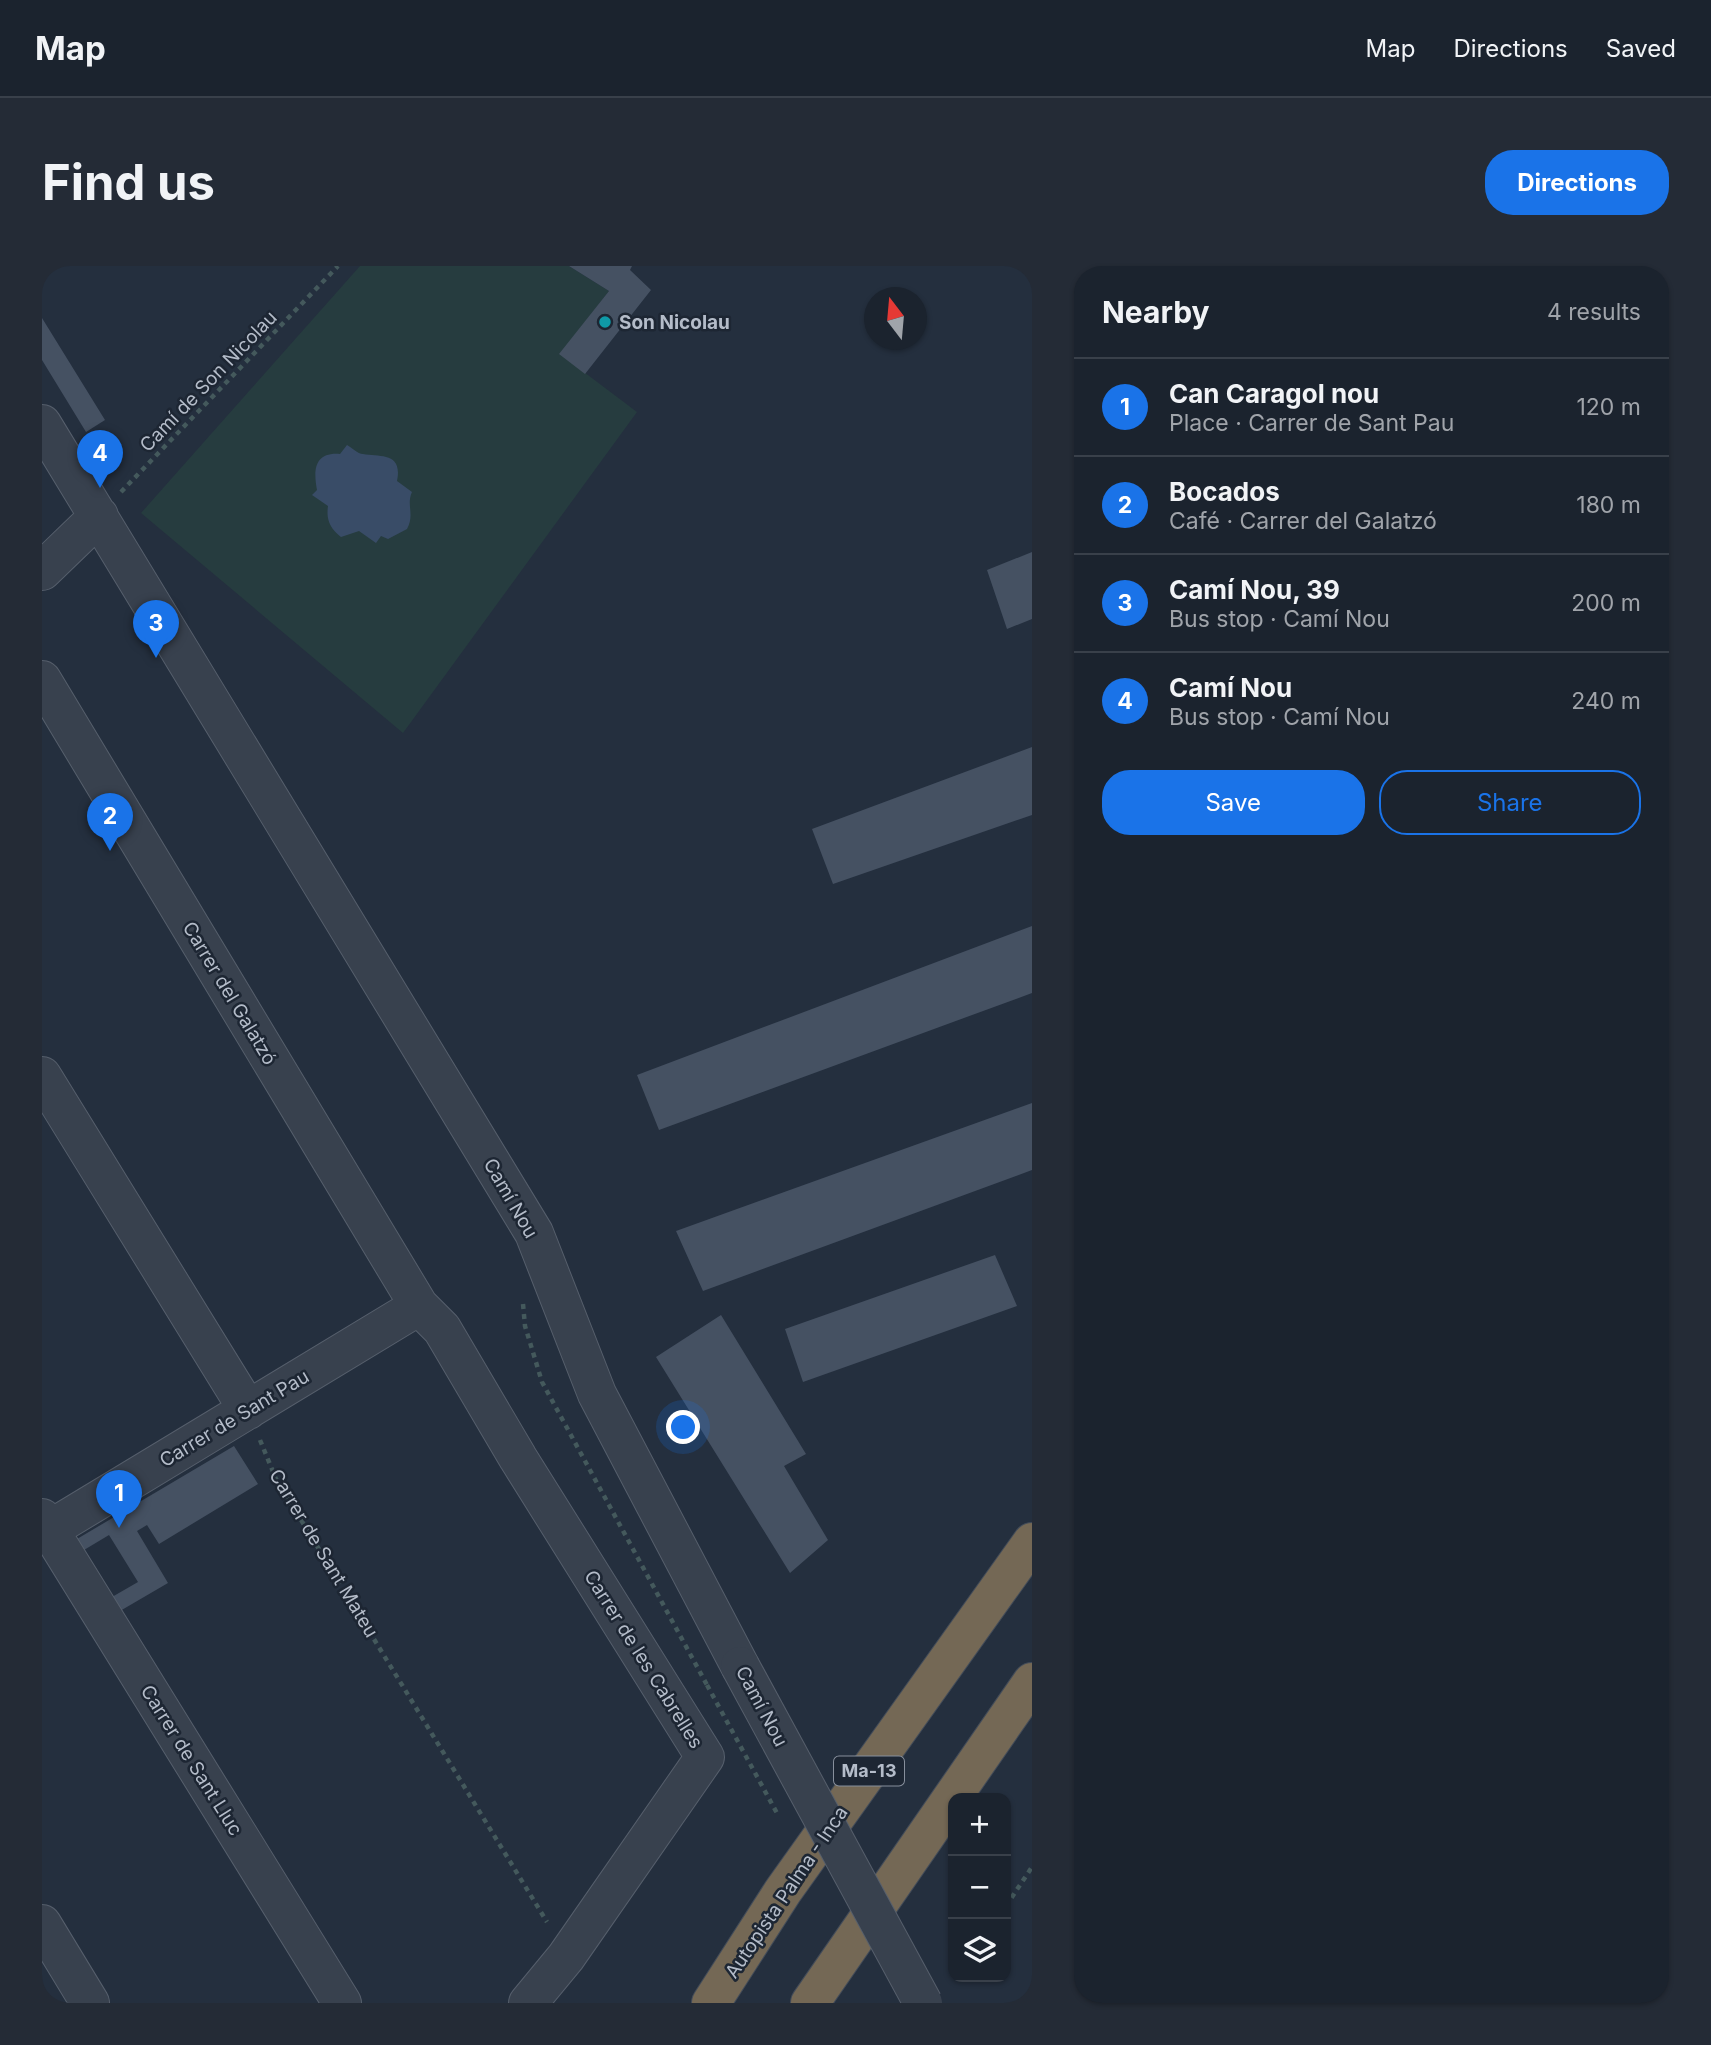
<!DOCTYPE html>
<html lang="en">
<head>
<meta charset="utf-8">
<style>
	:root { --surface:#1b232e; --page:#242b36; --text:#f1f3f6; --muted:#a0a4aa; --line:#39404a; --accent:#1a73e8 }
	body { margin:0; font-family:Inter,sans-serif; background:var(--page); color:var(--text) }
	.controls { position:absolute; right:21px; bottom:21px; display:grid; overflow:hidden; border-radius:14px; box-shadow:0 2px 5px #0004 }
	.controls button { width:63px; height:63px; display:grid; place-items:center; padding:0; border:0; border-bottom:2px solid var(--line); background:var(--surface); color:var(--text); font:35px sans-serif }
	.compass { position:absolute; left:822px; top:21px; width:63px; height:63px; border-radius:50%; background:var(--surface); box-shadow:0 2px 5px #0004; rotate:344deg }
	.you { position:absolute; left:642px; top:1162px; width:24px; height:24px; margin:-18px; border:5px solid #fff; border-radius:50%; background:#1a73e8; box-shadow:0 0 0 10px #1a73e833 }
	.badge { display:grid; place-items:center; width:46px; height:46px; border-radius:50%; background:var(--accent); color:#fff; font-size:23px; font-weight:700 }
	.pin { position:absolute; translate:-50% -58px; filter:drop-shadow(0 2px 4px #0008) }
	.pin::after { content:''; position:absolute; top:37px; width:24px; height:21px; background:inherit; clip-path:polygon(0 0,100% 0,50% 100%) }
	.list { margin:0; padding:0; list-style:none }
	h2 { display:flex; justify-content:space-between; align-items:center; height:91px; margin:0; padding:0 28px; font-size:30px }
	h2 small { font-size:23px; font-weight:400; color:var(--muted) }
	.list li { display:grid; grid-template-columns:46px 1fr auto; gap:21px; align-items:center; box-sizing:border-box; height:98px; padding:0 28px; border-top:2px solid var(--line) }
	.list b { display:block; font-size:26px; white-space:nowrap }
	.list p { margin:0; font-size:23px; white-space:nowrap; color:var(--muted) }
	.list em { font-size:23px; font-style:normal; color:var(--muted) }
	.actions { display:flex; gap:14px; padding:21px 28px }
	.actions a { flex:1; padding:16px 0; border:2px solid var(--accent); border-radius:28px; text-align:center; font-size:24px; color:var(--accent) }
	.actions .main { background:var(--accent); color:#fff }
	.icon { flex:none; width:38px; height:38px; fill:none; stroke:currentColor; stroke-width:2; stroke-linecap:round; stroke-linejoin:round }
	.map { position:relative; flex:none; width:990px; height:1737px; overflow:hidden; border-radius:28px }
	header { display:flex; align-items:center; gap:42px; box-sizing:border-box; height:98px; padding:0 35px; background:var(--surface); border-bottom:2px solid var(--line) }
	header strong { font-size:33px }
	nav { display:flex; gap:38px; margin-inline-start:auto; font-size:24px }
	.intro { display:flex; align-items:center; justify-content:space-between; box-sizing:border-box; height:168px; padding:0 42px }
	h1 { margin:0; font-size:49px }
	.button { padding:18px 32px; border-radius:28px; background:var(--accent); color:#fff; font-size:24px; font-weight:700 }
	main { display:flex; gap:42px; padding:0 42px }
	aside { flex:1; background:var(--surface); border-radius:28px; box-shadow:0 2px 5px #0004 }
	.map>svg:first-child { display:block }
	.green { fill:#263c3f }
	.water { fill:#394c67 }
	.building { fill:#455162 }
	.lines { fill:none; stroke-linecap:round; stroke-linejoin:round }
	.minor-casing { stroke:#565f6c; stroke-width:40 }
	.highway-casing { stroke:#434c59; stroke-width:40 }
	.path { stroke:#44595c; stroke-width:4.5; stroke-dasharray:5 5; stroke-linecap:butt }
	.minor { stroke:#38414e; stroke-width:38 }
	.highway { stroke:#746855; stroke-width:38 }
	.minor-bridge-casing { stroke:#565f6c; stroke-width:40; stroke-linecap:butt }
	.path-bridge { stroke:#44595c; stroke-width:4.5; stroke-dasharray:5 5; stroke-linecap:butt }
	.minor-bridge { stroke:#38414e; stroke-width:38 }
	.culture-dot { fill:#0f9aa8; stroke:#1d2633; stroke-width:2.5 }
	.labels { text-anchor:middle; stroke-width:5; stroke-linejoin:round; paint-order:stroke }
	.shield { fill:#1d2633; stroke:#878f9c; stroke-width:2 }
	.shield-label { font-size:18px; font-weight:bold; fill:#b4bcc9 }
	.poi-label { font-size:19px; font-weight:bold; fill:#b4bcc9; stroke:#1d2633; text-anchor:start }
	.street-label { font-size:19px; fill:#b4bcc9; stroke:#1d2633 }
</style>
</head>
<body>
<header>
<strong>Map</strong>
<nav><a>Map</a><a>Directions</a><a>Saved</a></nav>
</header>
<div class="intro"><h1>Find us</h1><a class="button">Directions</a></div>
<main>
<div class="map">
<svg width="990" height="1737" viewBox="0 0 990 1737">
	<rect width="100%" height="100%" fill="#242f3e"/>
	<path class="green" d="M318,0H527L567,25L518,88L595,146L361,467L99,247Z"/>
	<path class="water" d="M305,179C309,181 316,188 321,188C338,191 361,186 355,215L370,226C364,239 373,248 365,263L346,273L339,270L334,277L317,265L299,271C288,262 284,254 286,240L270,229L275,224C271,203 273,186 298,188Z"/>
	<path class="building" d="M527,0H590L588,4L609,24L543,108L517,88L567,25Z
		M0,52L63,154L44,166L0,94Z
		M990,286V353L965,363L945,304Z
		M990,481V549L791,618L770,563Z
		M990,660V727L617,864L595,809Z
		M990,837V904L661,1025L634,965Z
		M953,989L975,1040L761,1116L743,1063Z
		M679,1049L764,1188L742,1200L786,1274L748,1307L614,1091Z
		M192,1180L216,1218L117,1278L105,1259L95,1265L126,1317L78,1345L70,1331L96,1316L67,1269L42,1284L35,1273Z"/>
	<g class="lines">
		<defs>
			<path id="minor" d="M0,158L492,967L555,1128L698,1400
				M0,305L57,250
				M0,414L377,1040L400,1063L476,1192L663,1491L524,1691L486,1737
				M0,810L206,1144
				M0,1252L300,1737
				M7,1264L377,1040
				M0,1658L48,1737"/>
			<path id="highway" d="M669,1737L741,1625L990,1276
				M768,1737L990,1416"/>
		</defs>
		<use href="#minor" class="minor-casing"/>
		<use href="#highway" class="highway-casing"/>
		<path class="path" d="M79,226L296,0
			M481,1038L483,1060L500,1116L665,1419
			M218,1174L234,1213L505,1656
			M964,1640L990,1601"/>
		<use href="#minor" class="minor"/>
		<use href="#highway" class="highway"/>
		<defs>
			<path id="minor-bridge" d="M698,1400L881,1737"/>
		</defs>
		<use href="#minor-bridge" class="minor-bridge-casing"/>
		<path class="path-bridge" d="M665,1419L736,1549"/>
		<use href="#minor-bridge" class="minor-bridge"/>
	</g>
	<circle class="culture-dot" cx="563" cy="56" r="7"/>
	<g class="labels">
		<rect class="shield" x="792" y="1490.5" width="70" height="29" rx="5"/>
		<g class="shield-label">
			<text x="827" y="1511">Ma-13</text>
		</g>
		<g class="poi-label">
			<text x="577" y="63">Son Nicolau</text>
		</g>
		<g class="street-label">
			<text transform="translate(166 115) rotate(-46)" y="7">Camí de Son Nicolau</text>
			<text transform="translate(188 727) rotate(59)" y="7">Carrer del Galatzó</text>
			<text transform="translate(469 932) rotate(60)" y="7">Camí Nou</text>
			<text transform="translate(192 1152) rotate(-31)" y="7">Carrer de Sant Pau</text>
			<text transform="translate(282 1287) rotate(59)" y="7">Carrer de Sant Mateu</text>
			<text transform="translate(602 1393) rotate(58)" y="7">Carrer de les Cabrelles</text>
			<text transform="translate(720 1440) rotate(62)" y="7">Camí Nou</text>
			<text transform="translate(150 1494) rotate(58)" y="7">Carrer de Sant Lluc</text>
			<text transform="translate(744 1626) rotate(-56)" y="7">Autopista Palma - Inca</text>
		</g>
	</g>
</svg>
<div class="controls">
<button>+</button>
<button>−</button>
<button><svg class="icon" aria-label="layers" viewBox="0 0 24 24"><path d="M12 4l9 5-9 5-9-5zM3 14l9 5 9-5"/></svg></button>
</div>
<svg class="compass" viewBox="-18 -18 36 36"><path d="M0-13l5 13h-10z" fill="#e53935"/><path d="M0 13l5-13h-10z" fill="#a0a4aa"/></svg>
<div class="you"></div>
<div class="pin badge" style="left:77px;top:1262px">1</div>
<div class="pin badge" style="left:68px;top:585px">2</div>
<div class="pin badge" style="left:114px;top:392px">3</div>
<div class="pin badge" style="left:58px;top:222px">4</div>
</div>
<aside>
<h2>Nearby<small>4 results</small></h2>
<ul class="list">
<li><span class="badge">1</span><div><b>Can Caragol nou</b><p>Place · Carrer de Sant Pau</p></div><em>120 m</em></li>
<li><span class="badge">2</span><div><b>Bocados</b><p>Café · Carrer del Galatzó</p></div><em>180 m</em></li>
<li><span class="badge">3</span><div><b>Camí Nou, 39</b><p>Bus stop · Camí Nou</p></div><em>200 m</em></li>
<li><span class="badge">4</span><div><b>Camí Nou</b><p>Bus stop · Camí Nou</p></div><em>240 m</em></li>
</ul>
<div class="actions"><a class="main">Save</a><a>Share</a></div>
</aside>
</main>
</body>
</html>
